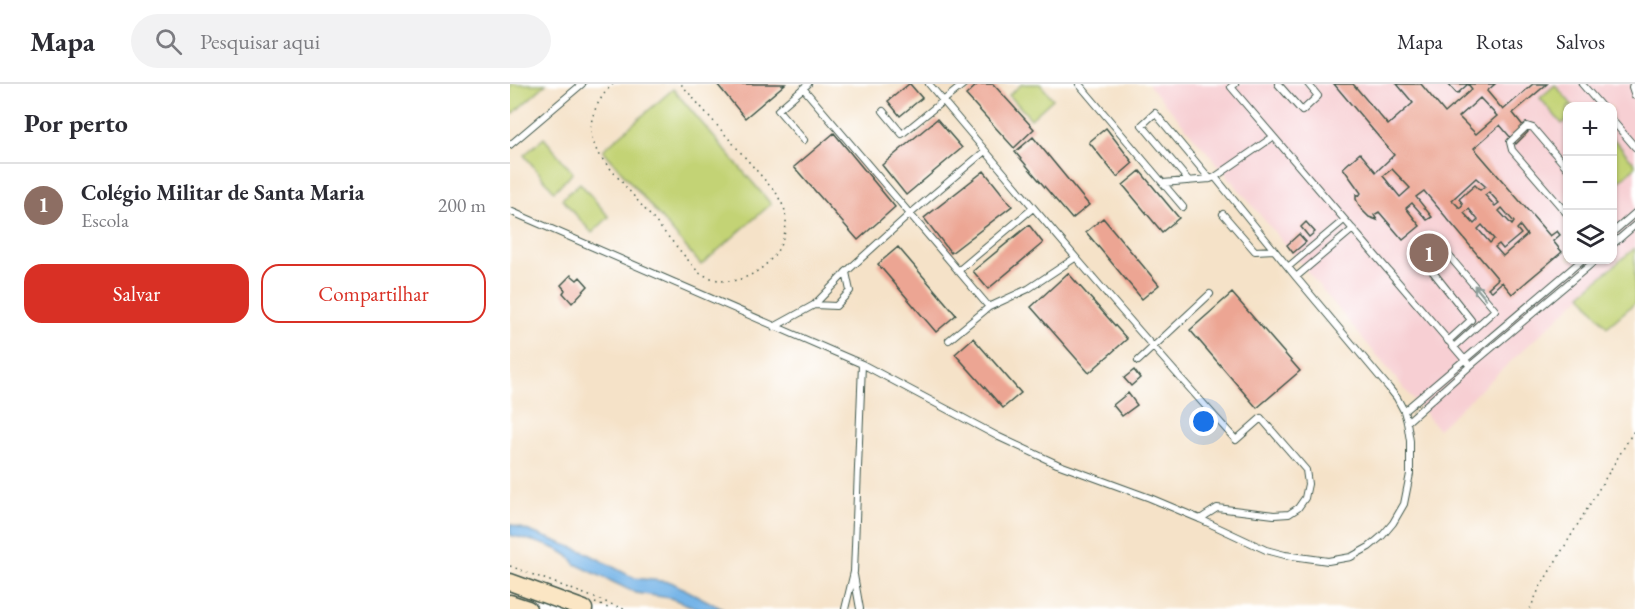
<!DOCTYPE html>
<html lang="pt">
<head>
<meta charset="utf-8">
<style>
	:root { --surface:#fff; --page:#f2f2f3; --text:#2b2b33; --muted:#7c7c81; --line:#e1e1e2; --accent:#d93025 }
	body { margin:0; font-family:"EB Garamond",serif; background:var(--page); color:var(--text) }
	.controls { position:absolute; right:18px; top:18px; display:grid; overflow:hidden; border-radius:12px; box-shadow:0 2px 4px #0004 }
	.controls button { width:54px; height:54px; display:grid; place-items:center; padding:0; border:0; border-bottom:2px solid var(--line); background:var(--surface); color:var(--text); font:30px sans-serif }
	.you { position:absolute; left:694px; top:338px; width:21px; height:21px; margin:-15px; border:4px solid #fff; border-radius:50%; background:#1a73e8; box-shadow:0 0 0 9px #1a73e833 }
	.badge { display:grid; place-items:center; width:39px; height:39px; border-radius:50%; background:var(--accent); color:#fff; font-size:20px; font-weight:700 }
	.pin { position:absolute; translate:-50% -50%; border:3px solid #fff; box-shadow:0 2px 6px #0006 }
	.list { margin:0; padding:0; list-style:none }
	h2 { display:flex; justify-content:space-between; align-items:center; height:78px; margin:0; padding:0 24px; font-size:26px }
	h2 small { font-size:20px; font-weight:400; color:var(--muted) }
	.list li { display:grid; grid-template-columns:39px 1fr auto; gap:18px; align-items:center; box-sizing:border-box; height:84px; padding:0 24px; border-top:2px solid var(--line) }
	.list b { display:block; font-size:22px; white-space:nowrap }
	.list p { margin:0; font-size:20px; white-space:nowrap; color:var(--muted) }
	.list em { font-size:20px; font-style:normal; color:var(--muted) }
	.actions { display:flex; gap:12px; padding:18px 24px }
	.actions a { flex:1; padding:14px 0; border:2px solid var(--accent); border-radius:18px; text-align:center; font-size:21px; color:var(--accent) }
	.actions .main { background:var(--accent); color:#fff }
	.icon { flex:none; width:33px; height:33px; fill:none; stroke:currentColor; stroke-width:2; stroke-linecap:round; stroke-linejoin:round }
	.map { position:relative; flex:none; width:1125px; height:525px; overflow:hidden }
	header { display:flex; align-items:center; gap:36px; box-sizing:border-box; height:84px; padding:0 30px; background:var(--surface); border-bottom:2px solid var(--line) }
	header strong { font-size:28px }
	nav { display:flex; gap:33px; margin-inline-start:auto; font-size:21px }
	.search { width:420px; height:54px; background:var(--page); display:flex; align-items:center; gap:15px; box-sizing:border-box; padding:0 21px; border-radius:33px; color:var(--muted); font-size:22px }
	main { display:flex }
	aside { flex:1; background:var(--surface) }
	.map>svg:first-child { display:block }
	.built { fill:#f7cfd3; fill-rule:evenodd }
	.green { fill:#c3d375; stroke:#718854; stroke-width:1.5 }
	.water { fill:#73b3e7; stroke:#49788e; stroke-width:1.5 }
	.building { fill:#eca593; fill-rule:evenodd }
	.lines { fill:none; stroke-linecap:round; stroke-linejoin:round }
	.service-casing { stroke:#3f564a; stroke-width:8 }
	.secondary-casing { stroke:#3f564a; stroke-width:19 }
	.path { stroke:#3f564a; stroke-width:1.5; stroke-dasharray:1.5 4.5; stroke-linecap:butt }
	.service { stroke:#fff; stroke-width:6 }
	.secondary { stroke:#fbe6c4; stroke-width:16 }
	.oneway { stroke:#8f9e9a }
</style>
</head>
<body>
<header>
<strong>Mapa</strong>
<div class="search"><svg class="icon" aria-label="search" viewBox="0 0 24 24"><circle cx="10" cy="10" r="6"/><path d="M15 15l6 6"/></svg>Pesquisar aqui</div>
<nav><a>Mapa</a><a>Rotas</a><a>Salvos</a></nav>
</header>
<main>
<aside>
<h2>Por perto<small></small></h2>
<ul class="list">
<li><span class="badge" style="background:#8d6e63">1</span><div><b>Colégio Militar de Santa Maria</b><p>Escola</p></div><em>200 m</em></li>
</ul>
<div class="actions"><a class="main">Salvar</a><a>Compartilhar</a></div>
</aside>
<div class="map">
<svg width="1125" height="525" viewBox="0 0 1125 525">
	<rect width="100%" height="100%" fill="#fff"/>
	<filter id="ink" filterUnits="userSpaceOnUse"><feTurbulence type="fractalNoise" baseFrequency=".0167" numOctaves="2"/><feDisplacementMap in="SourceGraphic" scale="12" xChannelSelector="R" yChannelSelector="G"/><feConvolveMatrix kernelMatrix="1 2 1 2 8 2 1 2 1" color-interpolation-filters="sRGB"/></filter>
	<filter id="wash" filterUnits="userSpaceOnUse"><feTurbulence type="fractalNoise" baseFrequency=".008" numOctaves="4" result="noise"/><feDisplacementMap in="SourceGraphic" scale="24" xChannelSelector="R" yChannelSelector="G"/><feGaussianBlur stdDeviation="1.35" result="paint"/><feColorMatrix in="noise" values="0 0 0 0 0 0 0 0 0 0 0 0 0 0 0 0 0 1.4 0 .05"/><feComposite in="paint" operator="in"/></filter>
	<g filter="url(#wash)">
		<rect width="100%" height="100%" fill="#f5e2c8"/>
		<path class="built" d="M638,0H1125V162L928,345L717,91ZM1058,22H1102V176H1058Z"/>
		<path class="green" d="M0,0H36L0,32Z
			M512,0H530L543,15L521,35L499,11Z
			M1045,1L1063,22H1058L1057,36L1052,40L1030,14Z
			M163,5L261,120L191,181L93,66Z
			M1102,53L1125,80V83L1103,103Z
			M34,54L63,89L44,107L14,71Z
			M70,99L99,133L82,149L52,115Z
			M1125,164V219L1097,243L1071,210Z"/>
		<path class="water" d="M0,440L75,468L124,494L161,498L213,525H189L160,514L126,509L65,480C57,463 17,456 0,451Z"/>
		<g id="blocks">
			<path class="building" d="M207,0H275L235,34Z
				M399,0H400L412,14L390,32L378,17Z
				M468,0H483L524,45L504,64L456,11Z
				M824,0H843L878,41L903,19L887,0H911L935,29L962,5L958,0H985L977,7L993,26L1023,0H1037L1003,29L1018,48L1006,60L990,41L964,64L1040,152L1047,147L1050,151L1043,157L1052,168L1002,210L992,198L982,207L978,204L988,195L914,107L906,113L922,133L917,136L902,119L896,124L910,142L893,156L869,128L864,131L867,136L859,133L851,125L846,115V110L849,112L851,109L833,84L850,69L866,88L884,71ZM970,14L987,32L966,50L949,33ZM882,85L900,104L890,113L873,92ZM966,94L975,102L970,106L965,101L949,115L953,120L950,124L942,116ZM979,108L989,119L985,122L975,111ZM992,124L1004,138L1002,141L989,127ZM959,125L968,136L964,140L954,129ZM972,141L984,155L980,159L968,145ZM1010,142L1017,151L993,172L985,163L989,160L993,165L1011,150L1007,145Z
				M938,0H958L947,10Z
				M427,35L452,64L396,111L372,81Z
				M596,44L623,79L607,93L579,58Z
				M324,49L385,123L348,156L284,83Z
				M523,53L579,121L562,135L505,68Z
				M474,87L502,122L441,169L414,134Z
				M630,87L669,134L652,148L613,101Z
				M593,134L649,201L632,215L576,148Z
				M796,138L805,148L799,153L791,143Z
				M519,141L533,159L478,205L463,187Z
				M789,150L796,158L783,169L777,161Z
				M388,163L446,231L426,248L368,180Z
				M558,189L617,255L579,289L521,223Z
				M61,191L67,196L70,193L78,202L62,219L53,209L55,206L51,201Z
				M722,209L790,287L747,324L680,246Z
				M463,254L511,309L493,324L445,270Z
				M624,286L630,294L621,302L614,294Z
				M618,309L627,321L612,332L603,321Z"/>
		</g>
	</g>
	<g filter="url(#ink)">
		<use href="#blocks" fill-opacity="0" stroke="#3f564a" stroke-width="1.5"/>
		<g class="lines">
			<defs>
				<path id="service" d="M419,0C520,120 621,240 726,356L751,334L796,386L798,400L795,414L788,424L779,430L764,431L707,424L690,435
					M569,0L673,123
					M725,0L721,3L960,282
					M768,0L792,27L808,12L798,0
					M1072,0L1091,22
					M1123,0L1122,3L1125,12
					M293,4L479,223
					M373,27L392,50L454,0
					M1102,36L1125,63
					M294,56L268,26L298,0
					M0,61L72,0
					M1058,85L1023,44L1017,42L1000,58L1002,66L1058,131
					M679,97L632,41L645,29L700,95
					M653,99L700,95L705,93L763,53
					M0,127L352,280L489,353L547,380L640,414L690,435L756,466L775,471L818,477L841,473L859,463L872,452L883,439L894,420L900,390V357L897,338L894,327L887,314L879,304L786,193L705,93
					M713,130L745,167L764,166
					M1102,149L1125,129
					M1102,161L1125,141
					M778,183L834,136
					M448,187L523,124
					M786,193L843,145
					M304,221L326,222L340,207L336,188
					M264,243L304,221L336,188L400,130L475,67
					M439,256L479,223L518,205L565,174
					M938,257L961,236L915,178L914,169L919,162L926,161L934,166L985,226L944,263
					M628,277L700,210
					M894,327L1072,176
					M897,338L960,282L1086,176
					M344,491L350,525
					M335,525L344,488L352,280"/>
				<path id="secondary" d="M0,498L74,525
					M0,519L18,525"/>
			</defs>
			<use href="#service" class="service-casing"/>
			<use href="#secondary" class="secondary-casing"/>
			<path class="path" d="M103,0C92,10 82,27 81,42C80,52 85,62 88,70L189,189C198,193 209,198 220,197C253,194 282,160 275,127C274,122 269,115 267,110L171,0
				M0,482L114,525
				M85,519L101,525
				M1020,525L1029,505L1125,345"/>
			<use href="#service" class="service"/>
			<use href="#secondary" class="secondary"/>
		</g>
		<defs><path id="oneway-shaft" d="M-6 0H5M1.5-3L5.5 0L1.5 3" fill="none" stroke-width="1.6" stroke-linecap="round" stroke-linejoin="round" transform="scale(1.5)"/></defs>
		<use class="oneway" href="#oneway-shaft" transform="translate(970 208) rotate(-130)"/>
	</g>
</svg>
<div class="controls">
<button>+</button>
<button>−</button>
<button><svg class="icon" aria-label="layers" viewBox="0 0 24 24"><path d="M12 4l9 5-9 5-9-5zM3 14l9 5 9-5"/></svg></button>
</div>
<div class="you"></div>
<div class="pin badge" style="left:919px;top:169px;background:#8d6e63">1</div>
</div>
</main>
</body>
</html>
